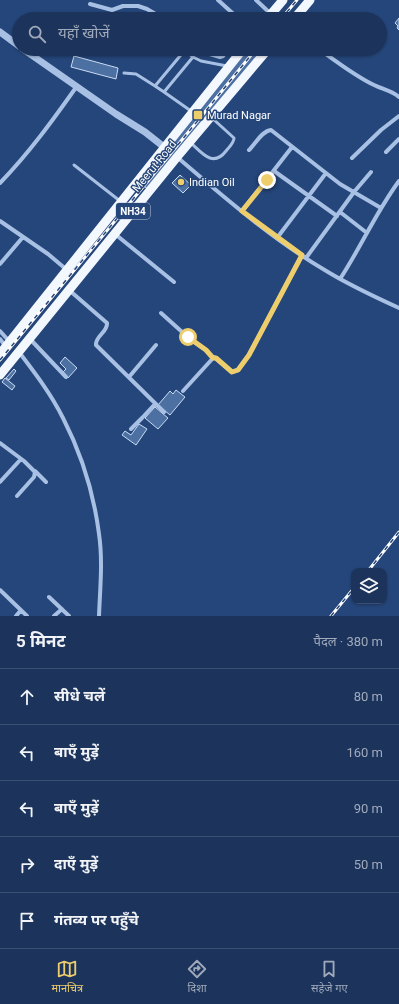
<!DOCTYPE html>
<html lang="hi">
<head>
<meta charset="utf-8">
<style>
	:root { --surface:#1c345c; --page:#293f65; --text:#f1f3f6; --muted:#a0aabb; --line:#3a4f72; --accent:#eece6c }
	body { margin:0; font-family:Roboto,"Noto Sans Devanagari",sans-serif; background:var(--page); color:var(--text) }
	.controls { position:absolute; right:12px; bottom:12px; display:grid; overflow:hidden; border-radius:8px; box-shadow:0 1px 3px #0004 }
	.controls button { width:36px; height:36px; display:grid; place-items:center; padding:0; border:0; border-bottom:1px solid var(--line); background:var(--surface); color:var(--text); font:20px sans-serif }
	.stop { position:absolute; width:12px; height:12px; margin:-9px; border:3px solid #eece6c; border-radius:50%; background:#fff }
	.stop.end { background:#eece6c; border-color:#fff; box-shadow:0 1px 4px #0008 }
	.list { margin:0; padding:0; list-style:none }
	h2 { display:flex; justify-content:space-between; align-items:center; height:52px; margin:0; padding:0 16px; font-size:17px }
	h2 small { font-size:13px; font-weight:400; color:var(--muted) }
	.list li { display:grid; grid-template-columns:26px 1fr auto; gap:12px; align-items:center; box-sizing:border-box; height:56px; padding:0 16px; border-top:1px solid var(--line) }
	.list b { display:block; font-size:15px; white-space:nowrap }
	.list em { font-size:13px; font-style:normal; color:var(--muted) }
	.icon { flex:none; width:22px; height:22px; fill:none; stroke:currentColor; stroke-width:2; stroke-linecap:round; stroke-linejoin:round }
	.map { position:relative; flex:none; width:399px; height:616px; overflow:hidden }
	.search { position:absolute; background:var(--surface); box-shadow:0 1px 3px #0004; left:12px; right:12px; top:12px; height:44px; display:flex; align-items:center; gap:10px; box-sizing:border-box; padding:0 14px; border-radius:22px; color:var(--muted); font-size:15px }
	.sheet { height:332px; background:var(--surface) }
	nav { display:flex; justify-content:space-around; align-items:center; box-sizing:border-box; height:56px; border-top:1px solid var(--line); background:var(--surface); font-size:11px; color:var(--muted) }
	nav a { display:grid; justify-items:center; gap:2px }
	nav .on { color:var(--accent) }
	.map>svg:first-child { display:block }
	.building { fill:#4d70a3; stroke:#cadbf3 }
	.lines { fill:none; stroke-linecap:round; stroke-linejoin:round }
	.service { stroke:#a8c0e4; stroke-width:3 }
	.minor { stroke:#a8c0e4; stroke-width:4 }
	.tertiary { stroke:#a8c0e4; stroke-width:7 }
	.trunk { stroke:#f3f7fe; stroke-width:9 }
	.rail-casing { stroke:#fff; stroke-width:3 }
	.rail { stroke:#25467a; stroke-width:1.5; stroke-dasharray:4.5; stroke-linecap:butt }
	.route { stroke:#eece6c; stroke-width:5 }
	.poi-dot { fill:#eece6c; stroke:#25467a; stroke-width:1.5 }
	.labels { text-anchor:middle; stroke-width:3; stroke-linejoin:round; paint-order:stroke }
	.shield { fill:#25467a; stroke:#bec8d7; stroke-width:1 }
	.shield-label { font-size:10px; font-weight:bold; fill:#fff }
	.poi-label { font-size:11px; fill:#fff; stroke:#25467a; text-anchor:start }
	.street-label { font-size:11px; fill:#fff; stroke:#25467a }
</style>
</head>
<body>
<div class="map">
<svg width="399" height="616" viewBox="0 0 399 616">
	<rect width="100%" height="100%" fill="#25467a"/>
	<path class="building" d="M399,18V30L397,28L398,26L395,23Z
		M242,49H255L260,53L149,190L136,180Z
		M74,56L118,68L116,79L71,67Z
		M180,175L191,185L183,193L172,183Z
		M65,357L77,368L68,378L63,372L66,369L60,363Z
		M14,369L16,371L9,380L6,378Z
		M5,378L15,386L12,390L2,382Z
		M176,390L185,397L170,415L158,405L170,391L173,394Z
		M155,407L168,418L158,429L145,418Z
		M139,424L147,429L136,445L122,435L125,431L131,435Z"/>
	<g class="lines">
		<path class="service" d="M124,73L136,74L155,86
			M164,92L155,86L185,50L193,57
			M191,111L164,92L193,57L201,61L227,66
			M190,142C202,153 213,168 226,151C229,147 234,143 234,138L212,118
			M74,165L120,201"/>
		<path class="minor" d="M218,0L239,19
			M256,0L271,14
			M90,4L112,10L123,6H138L147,9L164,19
			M199,49L203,52L220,57L223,56L228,49
			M319,49C337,62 355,76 374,85C382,89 392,91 399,97
			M249,150C255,144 262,131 271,130L340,184L381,208
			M386,152L399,139
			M177,157C225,198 273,240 328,272C351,286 375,297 399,308
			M352,158L381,130L399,116
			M274,171L337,216
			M0,183C29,153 53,120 77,86
			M242,211L292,147
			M340,212L367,233
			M0,221L48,254L67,270
			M115,234L174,282
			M277,238L326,173
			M306,258L354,192L371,172
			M0,264L23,237
			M340,279C361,247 376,212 399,181
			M69,290L107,323C108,332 95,336 96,345L164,412
			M161,313L191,340L206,350L213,358
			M0,331L9,341
			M0,339L6,347
			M30,339L66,377
			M19,352C35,373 51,394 63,418C81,453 94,495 99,534C103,561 100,589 99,616
			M129,377L156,345
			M183,391L214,357L232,372L238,370L249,355L302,255
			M131,429L142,418L155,404
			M0,443L24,461L35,472L34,477L17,496
			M35,471L46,482
			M0,482L21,459
			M0,590L27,616
			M49,597L69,616
			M16,616L21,610
			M54,616L62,609"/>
		<path class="tertiary" d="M0,32L19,46
			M23,49L116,114L145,132L164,147"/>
		<path class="trunk" d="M267,19L283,0
			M294,19L310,0
			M0,354L243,49
			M0,375L177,157L268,49"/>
		<defs>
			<path id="rail" d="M281,19L297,0
				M0,360L200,118L256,49
				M368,571L399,532
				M331,616L354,588"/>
		</defs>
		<use href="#rail" class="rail-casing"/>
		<use href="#rail" class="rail"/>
	</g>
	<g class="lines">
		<path class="route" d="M188,337L206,350L213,358H216L232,372L238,370L249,355L302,255L242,211L267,180"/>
	</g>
	<g class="poi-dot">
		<rect x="193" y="110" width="10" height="10" rx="2"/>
		<circle cx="181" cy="182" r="4"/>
	</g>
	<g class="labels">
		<rect class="shield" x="116" y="203" width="34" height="16" rx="3"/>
		<g class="shield-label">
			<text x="133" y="215">NH34</text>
		</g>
		<g class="poi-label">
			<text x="207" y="119">Murad Nagar</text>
			<text x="189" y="186">Indian Oil</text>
		</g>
		<g class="street-label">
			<text transform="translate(154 166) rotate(-51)" y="4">Meerut Road</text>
		</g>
	</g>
</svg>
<div class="controls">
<button><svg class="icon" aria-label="layers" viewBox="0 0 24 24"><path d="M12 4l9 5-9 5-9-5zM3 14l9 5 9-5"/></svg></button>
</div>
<div class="stop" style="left:188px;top:337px"></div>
<div class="stop end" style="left:267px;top:180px"></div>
<div class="search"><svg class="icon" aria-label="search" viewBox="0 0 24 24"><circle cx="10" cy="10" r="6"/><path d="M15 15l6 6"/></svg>यहाँ खोजें</div>
</div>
<section class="sheet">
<h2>5 मिनट<small>पैदल · 380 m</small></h2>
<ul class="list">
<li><svg class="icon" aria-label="ahead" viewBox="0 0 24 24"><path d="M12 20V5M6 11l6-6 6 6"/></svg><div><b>सीधे चलें</b></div><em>80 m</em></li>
<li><svg class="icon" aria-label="left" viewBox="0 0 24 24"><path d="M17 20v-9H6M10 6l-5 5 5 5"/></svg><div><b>बाएँ मुड़ें</b></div><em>160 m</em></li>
<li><svg class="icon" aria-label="left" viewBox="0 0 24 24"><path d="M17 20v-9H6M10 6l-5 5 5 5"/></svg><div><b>बाएँ मुड़ें</b></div><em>90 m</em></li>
<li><svg class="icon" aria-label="right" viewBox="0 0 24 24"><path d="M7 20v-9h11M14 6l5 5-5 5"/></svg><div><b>दाएँ मुड़ें</b></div><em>50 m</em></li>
<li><svg class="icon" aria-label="arrive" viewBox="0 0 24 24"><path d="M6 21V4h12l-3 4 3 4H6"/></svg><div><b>गंतव्य पर पहुँचे</b></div></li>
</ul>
</section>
<nav>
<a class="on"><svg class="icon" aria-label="map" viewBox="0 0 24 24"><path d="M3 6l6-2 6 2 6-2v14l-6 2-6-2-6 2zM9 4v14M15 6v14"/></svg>मानचित्र</a>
<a><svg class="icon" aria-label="directions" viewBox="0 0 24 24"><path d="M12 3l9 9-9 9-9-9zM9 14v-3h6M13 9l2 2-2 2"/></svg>दिशा</a>
<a><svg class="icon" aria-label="saved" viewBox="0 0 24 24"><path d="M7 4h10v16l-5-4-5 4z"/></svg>सहेजे गए</a>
</nav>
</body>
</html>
